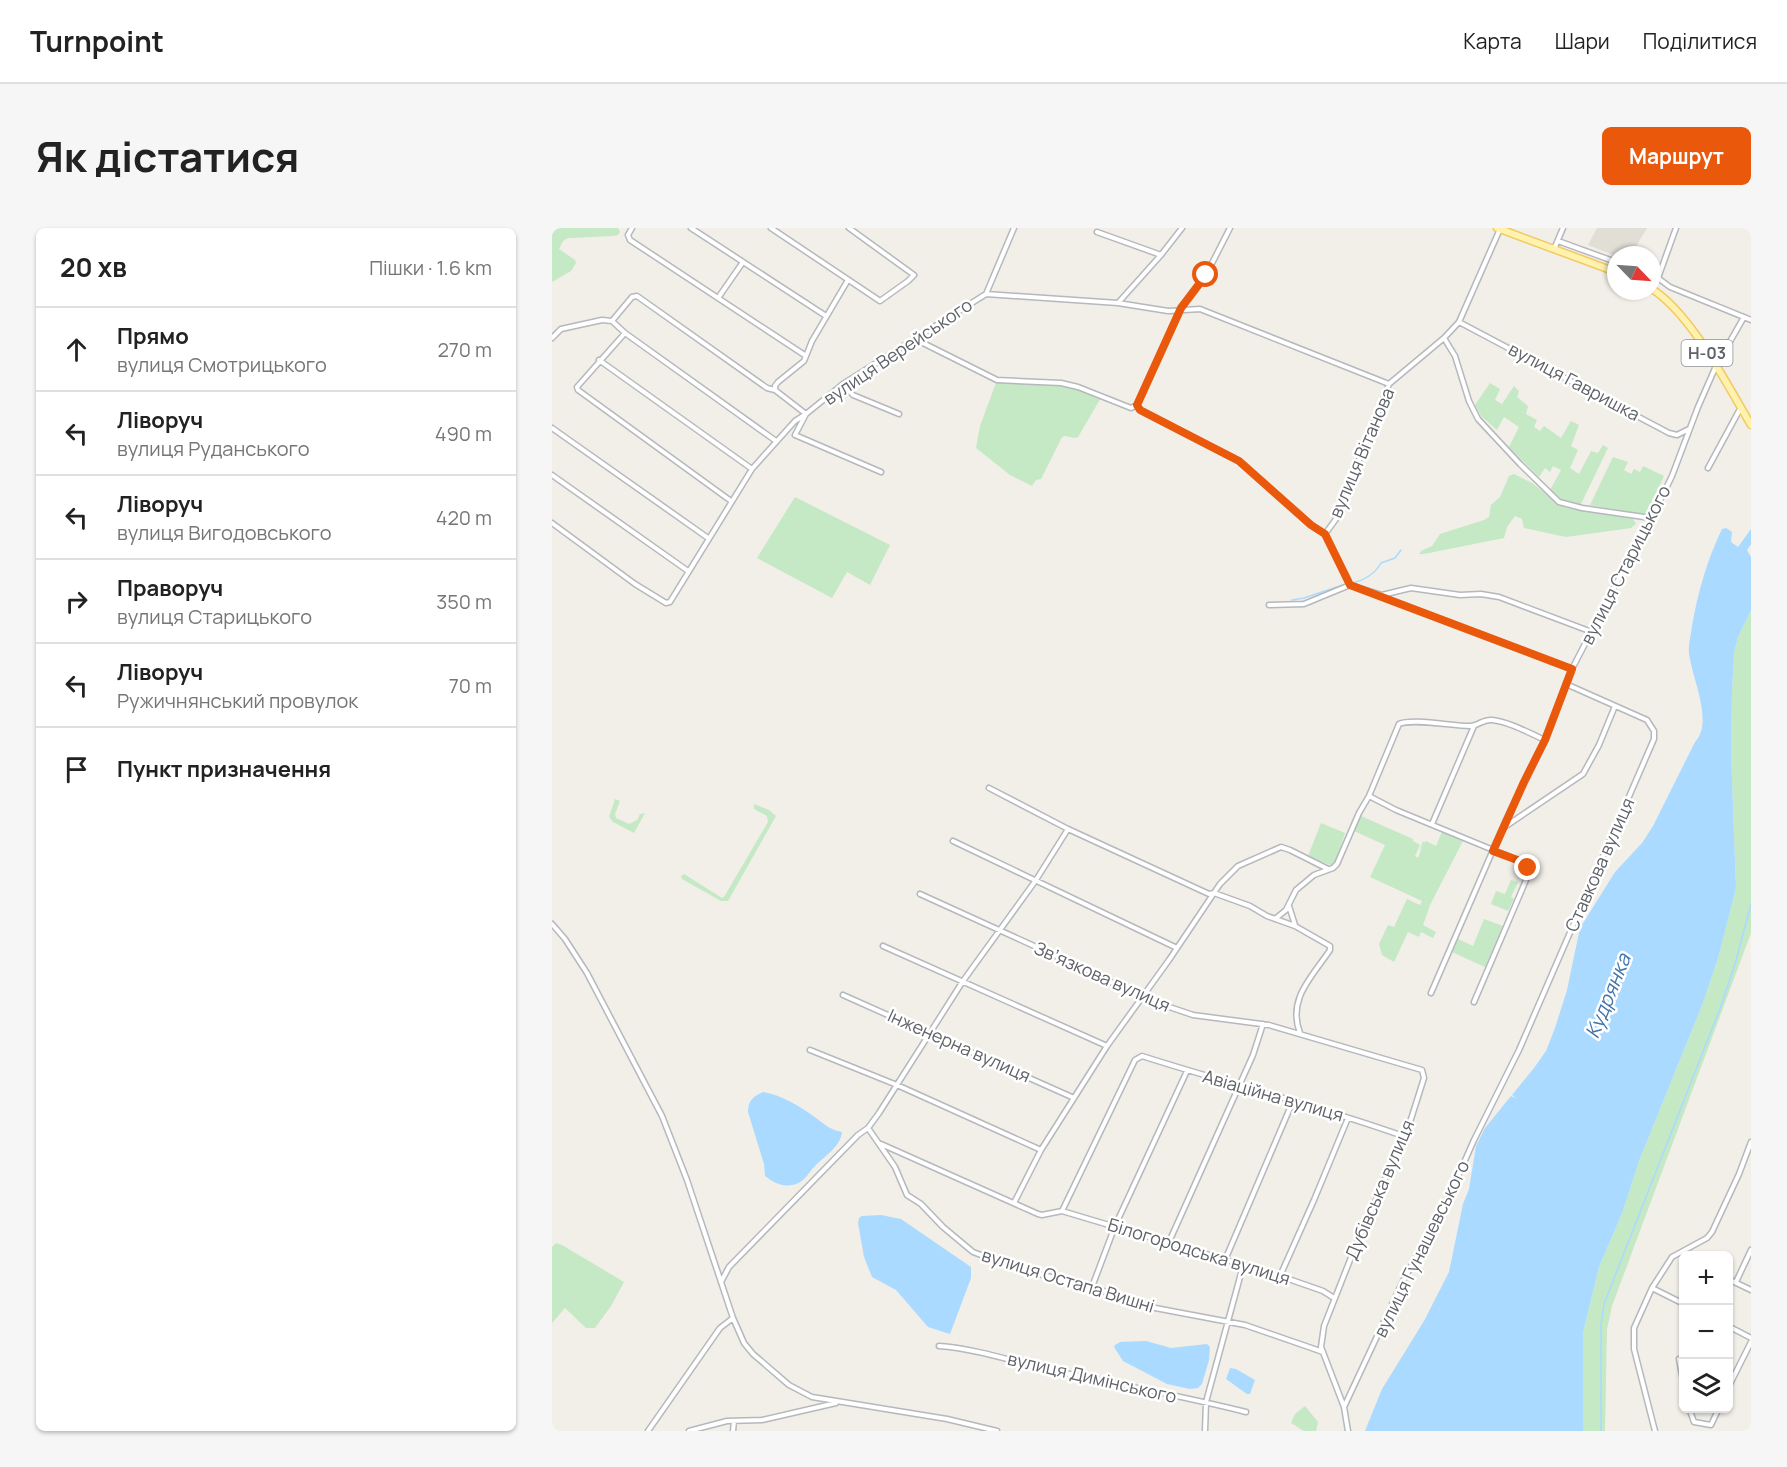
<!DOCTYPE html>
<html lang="uk">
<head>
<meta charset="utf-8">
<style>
	:root { --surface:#fff; --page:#f6f6f6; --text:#222; --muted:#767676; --line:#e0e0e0; --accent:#ea580c }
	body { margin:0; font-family:Manrope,sans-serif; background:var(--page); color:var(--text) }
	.controls { position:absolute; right:18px; bottom:18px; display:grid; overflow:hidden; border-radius:9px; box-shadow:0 2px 4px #0004 }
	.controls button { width:54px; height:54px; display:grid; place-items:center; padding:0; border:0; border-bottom:2px solid var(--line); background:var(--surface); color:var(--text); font:30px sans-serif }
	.compass { position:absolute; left:1055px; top:18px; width:54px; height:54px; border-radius:50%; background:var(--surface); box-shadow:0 2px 4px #0004; rotate:115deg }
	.stop { position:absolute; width:18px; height:18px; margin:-14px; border:4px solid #ea580c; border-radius:50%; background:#fff }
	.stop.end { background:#ea580c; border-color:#fff; box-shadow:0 2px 6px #0008 }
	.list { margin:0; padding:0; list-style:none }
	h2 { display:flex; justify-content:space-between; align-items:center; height:78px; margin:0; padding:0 24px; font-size:26px }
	h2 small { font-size:20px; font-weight:400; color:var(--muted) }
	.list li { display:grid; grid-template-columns:39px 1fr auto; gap:18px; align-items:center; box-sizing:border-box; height:84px; padding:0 24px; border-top:2px solid var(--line) }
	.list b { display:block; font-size:22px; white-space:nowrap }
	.list p { margin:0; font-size:20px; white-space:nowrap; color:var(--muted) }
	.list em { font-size:20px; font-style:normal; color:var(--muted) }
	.icon { flex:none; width:33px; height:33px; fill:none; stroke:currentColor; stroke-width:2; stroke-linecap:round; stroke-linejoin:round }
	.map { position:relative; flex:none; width:1199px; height:1203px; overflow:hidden; border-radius:9px }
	header { display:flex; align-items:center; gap:36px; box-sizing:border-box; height:84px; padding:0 30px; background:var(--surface); border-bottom:2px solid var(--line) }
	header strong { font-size:28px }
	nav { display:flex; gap:33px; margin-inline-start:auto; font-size:21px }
	.intro { display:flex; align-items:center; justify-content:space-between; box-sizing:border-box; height:144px; padding:0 36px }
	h1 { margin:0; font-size:42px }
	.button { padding:15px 27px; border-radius:9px; background:var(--accent); color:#fff; font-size:21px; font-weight:700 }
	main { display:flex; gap:36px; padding:0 36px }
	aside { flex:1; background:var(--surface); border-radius:9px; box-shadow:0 2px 4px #0004 }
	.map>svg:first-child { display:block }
	.education { fill:#e1ded6 }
	.green { fill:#c5e8c5 }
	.water { fill:#aadaff }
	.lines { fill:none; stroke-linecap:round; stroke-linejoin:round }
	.stream { stroke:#aadaff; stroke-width:1.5 }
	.street-casing { stroke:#b5b8bc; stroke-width:7 }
	.primary-casing { stroke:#f2c960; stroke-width:9 }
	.street { stroke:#fff; stroke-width:4 }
	.primary { stroke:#fff2af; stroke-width:6 }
	.route { stroke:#ea580c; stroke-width:8 }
	.labels { text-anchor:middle; stroke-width:5; stroke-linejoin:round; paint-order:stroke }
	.shield { fill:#fff; stroke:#8f9295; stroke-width:1.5 }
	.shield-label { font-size:16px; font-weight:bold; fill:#5f6368 }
	.street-label { font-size:18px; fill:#5f6368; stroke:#fff }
	.water-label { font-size:20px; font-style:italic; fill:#4174aa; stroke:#fff }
</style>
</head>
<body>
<header>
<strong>Turnpoint</strong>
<nav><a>Карта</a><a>Шари</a><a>Поділитися</a></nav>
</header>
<div class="intro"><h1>Як дістатися</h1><a class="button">Маршрут</a></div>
<main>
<aside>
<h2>20 хв<small>Пішки · 1.6 km</small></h2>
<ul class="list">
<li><svg class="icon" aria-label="ahead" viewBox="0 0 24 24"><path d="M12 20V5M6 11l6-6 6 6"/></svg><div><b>Прямо</b><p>вулиця Смотрицького</p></div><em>270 m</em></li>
<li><svg class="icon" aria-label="left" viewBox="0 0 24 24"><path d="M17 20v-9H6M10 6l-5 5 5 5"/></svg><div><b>Ліворуч</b><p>вулиця Руданського</p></div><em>490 m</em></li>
<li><svg class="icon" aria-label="left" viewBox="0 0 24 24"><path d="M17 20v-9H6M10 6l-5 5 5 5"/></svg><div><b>Ліворуч</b><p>вулиця Вигодовського</p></div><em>420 m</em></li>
<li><svg class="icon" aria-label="right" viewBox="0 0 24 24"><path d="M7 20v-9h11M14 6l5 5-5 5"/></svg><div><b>Праворуч</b><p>вулиця Старицького</p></div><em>350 m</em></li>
<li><svg class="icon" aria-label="left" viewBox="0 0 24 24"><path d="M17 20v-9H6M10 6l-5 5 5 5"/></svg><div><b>Ліворуч</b><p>Ружичнянський провулок</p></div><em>70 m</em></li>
<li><svg class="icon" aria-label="arrive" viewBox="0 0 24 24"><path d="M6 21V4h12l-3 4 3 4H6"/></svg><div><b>Пункт призначення</b></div></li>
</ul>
</aside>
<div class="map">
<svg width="1199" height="1203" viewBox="0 0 1199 1203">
	<rect width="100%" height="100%" fill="#f1efe8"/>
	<path class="education" d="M1045,0H1095L1079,27L1064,28L1036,17Z"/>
	<path class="green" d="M0,0H66L68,4L66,7L61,8L16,10L11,13L7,21L23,32L24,35L19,43L0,54Z
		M445,152L509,155L550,168L526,209L523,210L513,208L510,209L489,251L484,252L480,258L458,247L424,220L428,198Z
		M938,155L948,161L943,172L950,176L962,158L967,163L965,169L976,178L974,186L985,192L982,199L988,203L992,198L1009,210L1019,193L1027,197L1019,218L1026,222L1018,240L1027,246L1039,223L1046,225L1051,217L1056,220L1028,278L1008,272L998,262L1009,242L1001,238L998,244L993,240L987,249L957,219L967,199L952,189L945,202L929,188L923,177Z
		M1061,229L1076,234L1072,242L1079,246L1082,241L1088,244L1091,238L1112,248L1094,287L1038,277Z
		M962,246L980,255L1011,279L1081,291L1084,296L1079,300L1014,309L972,300L970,291L963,288L955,299L952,310L872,326H867L869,323L880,318L888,306L932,292L937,289L939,277L948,269L957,248Z
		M243,269L338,317L318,357L295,344L280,370L205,330Z
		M1199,382V705L1060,1078L1055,1101L1053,1203H1031V1105L1047,1039L1071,983L1087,933L1151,775L1167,727L1184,660L1179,525L1180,464L1182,425L1186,409Z
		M63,571L68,573L63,586L64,590L77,596L85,592L88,586L93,585L82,605L61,594L57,589Z
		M202,576L217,582L224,588L176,673H169L130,651L129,648L132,646L170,670L172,669L216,594L215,588L202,581Z
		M809,588L861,611V613L868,617L863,628L866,630L871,618L867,625L871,613L872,615L874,613L884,618L890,604L911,613L878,677L871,697L884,704L881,710L869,704L867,709L856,704L842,734L830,727L827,716L836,697L842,699L855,671L868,677L870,673L818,649L833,617L802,603Z
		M769,595L793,605L784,633L780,638L756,628Z
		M959,652L966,654L959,669L962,671L956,683L939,676L944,663L953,666Z
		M932,691L951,698L933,739L900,724L906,711L921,718Z
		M4,1015L10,1017L72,1054L59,1078L43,1100H34L13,1080L0,1095V1019Z
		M753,1178L766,1194L764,1203H752L739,1195L743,1186Z"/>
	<path class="water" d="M1174,300L1180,304L1179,314L1186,319L1199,301V316L1195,322L1199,329V382L1186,409L1182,425L1180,464L1179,525L1184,660L1167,727L1151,775L1087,933L1071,983L1047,1039L1031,1105V1203H813L830,1161L872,1093L897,1044L911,976L917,961L924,918L933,900L959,868L965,871L960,867L982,840L994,823L1003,800L1015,762L1028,700L1063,644L1090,615L1101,598L1143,514C1162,494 1140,451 1137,425C1136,417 1139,407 1140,398C1146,364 1155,332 1170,301Z
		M211,864C230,867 249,879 264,890C273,897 279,902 290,904C289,918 273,928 264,937C257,943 254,953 244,956C232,960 222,955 213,948L212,936L196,884C196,872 201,869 211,864Z
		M329,987L349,991L419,1039V1050L398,1106L376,1099L344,1062L320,1049L312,1029L306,995L307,990L310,988Z
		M594,1113L619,1120L655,1116L658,1119L657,1132L650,1156L646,1160L638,1161L615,1156L571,1133L562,1119L563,1117L568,1114Z
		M678,1140L684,1141L703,1152L698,1166H695L674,1151Z"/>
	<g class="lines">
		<path class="stream" d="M800,355C813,352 823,346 829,335L843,330L849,322
			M740,372L752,370L794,356
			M1049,1203V1097L1052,1076L1169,778L1183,736L1199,676"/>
		<defs>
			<path id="street" d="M80,0L76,7L78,12L254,128
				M139,0L274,88
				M219,0L328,73L356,53L362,47L297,0
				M545,4L609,27
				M1006,13L1064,34
				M1002,21L1011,0
				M1100,48L1106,50L1124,0
				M1106,50L1118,59L1199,92
				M434,66L462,0
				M166,70L191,34
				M566,75L609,27L630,0
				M60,93L80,69L85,68L215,160L223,162L254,186L243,207L329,244
				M907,94L1117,205L1125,207L1137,201
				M73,105L25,159L26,162L179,273
				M0,110L9,101L50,92L60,93L73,105L224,213
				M892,110L903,128L917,173L926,191L968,236L1007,274L1030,280L1099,290
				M363,111L445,152L509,155L526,159L579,180L585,177L588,182L687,233L759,297L773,306L798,357L830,367L859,360L908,367L929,366L947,369L1040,404
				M47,132L200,241
				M291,156L301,167L347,186
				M223,162V158L226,154L252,133L260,113L296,52
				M585,177L629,80L654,47L678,0
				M0,200L156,310
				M1156,240L1188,181
				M0,247L136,343
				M0,295L83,356L114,375L118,374L200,241L243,193L254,186L291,156L434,66L566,75L616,83L648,81L837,156
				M773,306L784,291L837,156L892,110L907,94L948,1
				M827,368L1020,441
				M717,377L752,376L798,357
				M437,560L516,601L657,666L662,665L698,678L715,688L743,698L778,718V722C760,749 735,771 748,805
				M817,568L844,582L968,633L976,640L974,652L969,664L922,774
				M880,596L922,498
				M951,600L1031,546L1047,517L1063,478
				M401,613L625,720
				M368,666L537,743L591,770L641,787L717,797L870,842L872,850L859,891L798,1032L772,1098L769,1119L792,1179L796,1203
				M737,678L743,697
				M723,691L734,682L744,662L762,647L781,640L785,636L807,585L817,568L847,496C860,490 900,498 918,498C926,498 931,491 940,492C958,494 977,505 993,512
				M0,696L13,711L35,745L110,888L135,952L181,1090L192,1115L201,1126L237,1157L260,1169L395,1191L445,1203
				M331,718L555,818
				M879,765L954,592L993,512L1020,441L1065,354L1091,307L1120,248L1146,179L1164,138L1192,89
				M291,767L522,870
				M258,822L345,857L489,922
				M316,900L343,939L355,967L369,976L391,999L421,1024L466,1041L540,1059L598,1079L693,1097L771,1124
				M329,916L486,986L490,987L510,983L728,1048L771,1063L782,1070
				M462,975L489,922L555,818L617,732L668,656L686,638L729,619L738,622L776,641
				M510,983L583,832L590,828C677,856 765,877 851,908
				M617,1014L701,827L711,796
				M673,1032L741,873
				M728,1048L762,972L796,890
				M1176,1051L1199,1062
				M169,1054L177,1039L306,907L316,900L327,885L411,753L484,652L516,601
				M1184,1054L1199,1022
				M540,1059L563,998L635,843
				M1100,1060L1132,1076
				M1176,1098L1199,1110
				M387,1118C427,1121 465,1135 504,1143C567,1157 631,1168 694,1184
				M1127,1131L1132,1158
				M1176,1160L1199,1114
				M792,1179L850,1055L867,1024L879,1009L922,912L967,822L1102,511V503L1095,492L1014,456
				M1137,1180L1142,1194L1159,1197L1167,1180
				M96,1203L168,1100L181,1090
				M137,1203L175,1193L210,1192L284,1175
				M181,1203L182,1193
				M653,1203L654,1174L691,1038
				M1103,1203L1082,1121V1100L1100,1060L1120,1029L1155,1010L1160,1004L1187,946L1199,914"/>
			<path id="primary" d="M945,0L1064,44
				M1100,61C1140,87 1174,155 1199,197"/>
		</defs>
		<use href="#street" class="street-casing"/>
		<use href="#primary" class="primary-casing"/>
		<use href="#street" class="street"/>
		<use href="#primary" class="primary"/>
	</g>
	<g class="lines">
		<path class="route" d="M654,47L629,80L585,177L588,182L687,233L759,297L773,306L798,357L1020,441L993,512L972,554L941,623L968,633L976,640"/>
	</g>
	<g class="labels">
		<rect class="shield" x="1129.5" y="112" width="51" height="26" rx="4.5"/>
		<g class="shield-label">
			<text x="1155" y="131">Н-03</text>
		</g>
		<g class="street-label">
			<text transform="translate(346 124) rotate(-34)" y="6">вулиця Верейського</text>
			<text transform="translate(1022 154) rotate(28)" y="6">вулиця Гавришка</text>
			<text transform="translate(810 225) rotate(-67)" y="6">вулиця Вітанова</text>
			<text transform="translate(1074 337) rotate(-63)" y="6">вулиця Старицького</text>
			<text transform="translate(1048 637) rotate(-66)" y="6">Ставкова вулиця</text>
			<text transform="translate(550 749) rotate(24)" y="6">Звʼязкова вулиця</text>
			<text transform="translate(407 818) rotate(24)" y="6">Інженерна вулиця</text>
			<text transform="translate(721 868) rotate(16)" y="6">Авіаційна вулиця</text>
			<text transform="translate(828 962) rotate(-67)" y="6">Дубівська вулиця</text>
			<text transform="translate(870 1021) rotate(-64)" y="6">вулиця Гунашевського</text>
			<text transform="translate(647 1024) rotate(17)" y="6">Білогородська вулиця</text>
			<text transform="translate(516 1053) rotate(17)" y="6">вулиця Остапа Вишні</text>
			<text transform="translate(540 1150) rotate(13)" y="6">вулиця Димінського</text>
		</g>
		<g class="water-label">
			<text transform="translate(1056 768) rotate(-68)" y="7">Кудрянка</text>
		</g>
	</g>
</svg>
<div class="controls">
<button>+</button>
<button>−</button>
<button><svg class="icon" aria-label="layers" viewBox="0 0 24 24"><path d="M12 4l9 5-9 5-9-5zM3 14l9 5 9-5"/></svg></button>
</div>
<svg class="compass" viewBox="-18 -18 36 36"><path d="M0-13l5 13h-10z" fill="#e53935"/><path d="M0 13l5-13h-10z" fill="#767676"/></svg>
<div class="stop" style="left:654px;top:47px"></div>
<div class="stop end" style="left:976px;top:640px"></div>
</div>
</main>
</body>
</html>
